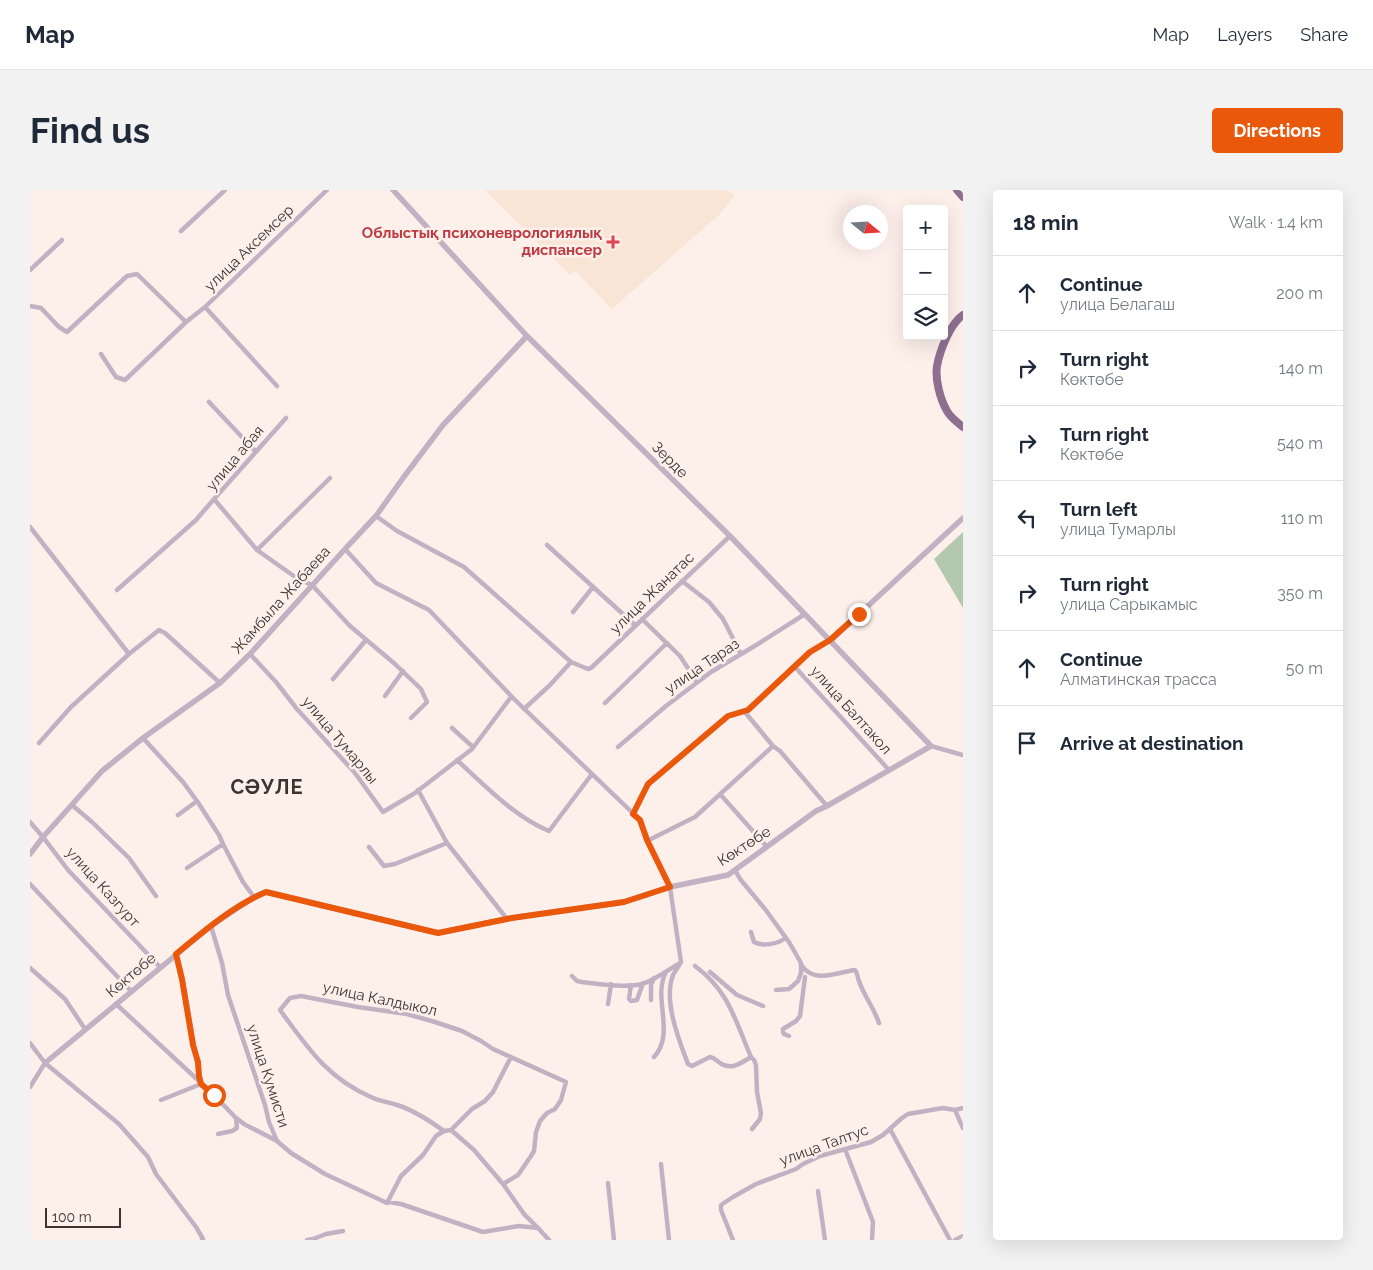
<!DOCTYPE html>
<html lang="en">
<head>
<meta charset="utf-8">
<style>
	:root { --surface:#fff; --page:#f2f2f3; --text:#1f2937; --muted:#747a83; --line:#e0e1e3; --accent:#ea580c }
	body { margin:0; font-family:Raleway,sans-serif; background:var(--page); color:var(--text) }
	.controls { position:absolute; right:15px; top:15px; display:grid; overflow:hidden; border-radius:5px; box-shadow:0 5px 20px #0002 }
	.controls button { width:45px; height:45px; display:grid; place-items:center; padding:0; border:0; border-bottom:1px solid var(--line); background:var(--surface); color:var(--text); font:25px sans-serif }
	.compass { position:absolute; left:813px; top:15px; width:45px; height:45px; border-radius:50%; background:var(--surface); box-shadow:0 5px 20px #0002; rotate:108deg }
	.scale { position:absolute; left:15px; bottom:12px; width:76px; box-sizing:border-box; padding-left:5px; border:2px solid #3c3330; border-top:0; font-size:14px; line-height:18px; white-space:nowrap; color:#3c3330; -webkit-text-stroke:4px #fdf0eb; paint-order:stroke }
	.stop { position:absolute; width:15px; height:15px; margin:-11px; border:4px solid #ea580c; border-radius:50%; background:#fff }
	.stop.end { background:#ea580c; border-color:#fff; box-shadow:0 1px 5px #0008 }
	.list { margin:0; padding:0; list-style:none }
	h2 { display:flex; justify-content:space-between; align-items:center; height:65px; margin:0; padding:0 20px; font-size:21px }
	h2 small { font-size:16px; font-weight:400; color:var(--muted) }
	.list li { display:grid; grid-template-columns:32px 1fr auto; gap:15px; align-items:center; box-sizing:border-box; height:75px; padding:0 20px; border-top:1px solid var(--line) }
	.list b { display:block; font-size:19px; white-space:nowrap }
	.list p { margin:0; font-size:16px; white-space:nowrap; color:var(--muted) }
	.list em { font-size:16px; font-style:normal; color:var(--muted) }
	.icon { flex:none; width:28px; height:28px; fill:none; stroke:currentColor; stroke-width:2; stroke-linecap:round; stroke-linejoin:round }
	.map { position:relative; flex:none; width:933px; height:1050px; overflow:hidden; border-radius:5px }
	header { display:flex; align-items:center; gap:30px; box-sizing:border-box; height:70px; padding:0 25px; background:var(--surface); border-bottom:1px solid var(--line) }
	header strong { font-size:24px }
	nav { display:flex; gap:28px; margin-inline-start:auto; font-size:18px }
	.intro { display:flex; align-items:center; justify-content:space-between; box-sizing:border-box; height:120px; padding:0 30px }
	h1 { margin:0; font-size:35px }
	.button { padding:12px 22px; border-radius:5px; background:var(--accent); color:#fff; font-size:18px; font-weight:700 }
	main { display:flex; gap:30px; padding:0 30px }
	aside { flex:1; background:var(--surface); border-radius:5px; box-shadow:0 5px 20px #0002 }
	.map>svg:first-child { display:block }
	.medical { fill:#f9e5d6 }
	.green { fill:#b3c8ae }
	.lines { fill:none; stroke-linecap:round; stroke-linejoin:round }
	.minor { stroke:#c2b1c2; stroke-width:4.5 }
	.tertiary { stroke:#c2b1c2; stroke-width:5.5 }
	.trunk { stroke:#8f6f90; stroke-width:8 }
	.route { stroke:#ea580c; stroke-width:6 }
	.health-dot { fill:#e0444e; stroke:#fdf0eb; stroke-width:2 }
	.labels { text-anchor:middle; stroke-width:5; stroke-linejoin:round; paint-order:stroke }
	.health-label { font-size:15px; font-weight:bold; fill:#be3a42; stroke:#fdf0eb; text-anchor:end }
	.street-label { font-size:15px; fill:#3c3330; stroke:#fdf0eb }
	.district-label { font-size:20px; font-weight:bold; letter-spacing:1px; fill:#3c3330; stroke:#fdf0eb }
</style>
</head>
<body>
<header>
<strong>Map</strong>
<nav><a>Map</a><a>Layers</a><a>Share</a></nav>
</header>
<div class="intro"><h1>Find us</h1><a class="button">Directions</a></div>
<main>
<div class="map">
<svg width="933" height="1050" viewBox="0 0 933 1050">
	<rect width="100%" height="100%" fill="#fdf0eb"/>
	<path class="medical" d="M455,0H698L705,5L690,24L582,119L545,81L540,85Z"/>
	<path class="green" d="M933,342V418L904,369Z"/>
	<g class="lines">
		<path class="minor" d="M151,41L195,0
			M0,80L32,50
			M0,116L11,118L29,137L37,142L97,86L107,84L156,132
			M175,117L247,196
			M71,164L86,187L95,190L156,132L175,117L297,0
			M179,212L226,262
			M256,228L184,309L227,360L300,288
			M346,326L367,341L434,377L541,472L558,479L561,478L700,346
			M0,337L99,464
			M517,355L605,435
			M315,359L346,393L399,420L484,509L610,630L617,651L640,697L651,772C649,776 645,781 643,785C633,811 649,850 658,874L662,876L680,867C685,868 686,870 690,873C701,881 711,873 721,867
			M227,360L268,389L282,395L320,436L365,474L391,499L397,512L381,528
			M652,391L679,412L693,429L711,464
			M87,400L166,330L184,309
			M543,422L563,397
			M612,429L650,466L667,492
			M220,464L246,492L267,519L325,583L353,622L385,603L442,559L481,507
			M765,477L859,580
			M303,489L336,450
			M355,506L373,481
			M575,513L637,453
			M494,519L520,495L541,472
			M714,521L743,556L750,561L797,616
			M422,538L443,557
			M113,548L153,592L167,611
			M9,553L41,517L99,464L129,440L135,443L190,493
			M901,556L933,565
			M588,557L636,516L681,482L728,454L775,424
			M427,570C454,595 485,627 519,641L562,584
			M388,600L417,653L477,729
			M690,604L737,657
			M42,615L62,632L99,668L126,706
			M603,624L618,594L698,526L718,520L780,462L800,451
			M148,625L167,611L189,645L193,654
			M0,632L13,647L38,680L130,777
			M617,651L665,627L743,556
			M339,657L354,676L365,674L417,653
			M157,678L193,654L213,692L224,707
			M705,680L710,689L735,719L759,752L771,773V783L768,791L759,799L746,800
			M0,694L101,801
			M181,736L192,773L198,805L235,915L239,932L247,951L261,963L295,984L357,1013L359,1012L371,1014L453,1042L489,1036L508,1038L519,1050
			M721,742L724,752C733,757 747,754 756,748
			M665,776C699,801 705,830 721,867L724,870L726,875L727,902L731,923L730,929L722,939
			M772,776C785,794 807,782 825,780C828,784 827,786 829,791C834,806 844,818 849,833
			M0,778L35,809L55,839
			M680,782L707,805L733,816
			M542,786L547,791L552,792C570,794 595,798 612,794C625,790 638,780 650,773
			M601,795L599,809L601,811L607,810L613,793
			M621,810V795L624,788
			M86,814L184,905L205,927L214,934L247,951
			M578,814L581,794
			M759,846L754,844L753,842V839L766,831L770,826L775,787
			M0,853L15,873L89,934L118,967L126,984L166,1037L173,1049L172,1050
			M624,867C646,843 622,808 636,782
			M0,897L15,873
			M131,910L171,894L152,789L146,765
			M925,920L933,938
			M860,939L920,1050
			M421,940L442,919L455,911L463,902L481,867
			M414,941C400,931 384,920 367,915C358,912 349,911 341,907C297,888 278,858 250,820L260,808L271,806L328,817L377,824L405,832L432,841L451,851L463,859L536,892L531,910L525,919L517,923L510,931L506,942L504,961L501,966L488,985L473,994L494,1024L508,1038
			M188,944L202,941L207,938L206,928
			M815,959L843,1032L842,1050
			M631,974L639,1050
			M578,993L584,1050
			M788,1001L795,1050
			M357,1013L371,986L393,965L406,946L414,941L421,940L444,960L473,994
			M277,1050L283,1049L296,1044L313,1041
			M703,1050L691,1020V1015L703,1007L726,994L766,979L773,974L790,966L841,952L853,945L872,928L878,924L913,918L925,920L933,918
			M925,1050L933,1046"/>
		<path class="tertiary" d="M800,451L933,328
			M0,664L13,647L72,581L113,548L190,493L220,464L315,359L346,326L373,288L413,235L497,146
			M15,873L181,736L224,707L236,702L408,743L481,728L594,712L640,697L698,685L786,621L797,616L901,556L700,346L497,146L363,0"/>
		<path class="trunk" d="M927,0L933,7
			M933,125C920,134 910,160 907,176C905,189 910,209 917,221C920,227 928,233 933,237"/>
	</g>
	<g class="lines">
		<path class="route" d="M184,905L171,894L169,886L168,872L163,855L152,789L146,764C174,741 203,716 236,702L408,743L482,728L594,712L640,697L617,650L610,630L603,624L618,594L698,526L718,520L780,462L800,450L829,424"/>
	</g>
	<path class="health-dot" d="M580.5 44.5h5v5h5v5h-5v5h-5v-5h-5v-5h5z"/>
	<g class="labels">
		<g class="health-label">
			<text x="572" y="48">Облыстық психоневрологиялық<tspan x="572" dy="17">диспансер</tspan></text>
		</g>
		<g class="street-label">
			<text transform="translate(219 58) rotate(-44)" y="5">улица Аксемсер</text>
			<text transform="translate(205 268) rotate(-50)" y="5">улица абая</text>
			<text transform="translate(640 270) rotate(45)" y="5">Зерде</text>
			<text transform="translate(622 403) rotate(-44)" y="5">улица Жанатас</text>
			<text transform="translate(251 410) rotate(-48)" y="5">Жамбыла Жабаева</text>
			<text transform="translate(672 476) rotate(-34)" y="5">улица Тараз</text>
			<text transform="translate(821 520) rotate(48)" y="5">улица Балтакол</text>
			<text transform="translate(310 550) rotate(50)" y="5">улица Тумарлы</text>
			<text transform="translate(714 656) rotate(-33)" y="5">Көктөбе</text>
			<text transform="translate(73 697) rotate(48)" y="5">улица Казгурт</text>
			<text transform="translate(101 785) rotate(-40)" y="5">Көктөбе</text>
			<text transform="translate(350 809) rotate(12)" y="5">улица Калдыкол</text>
			<text transform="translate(238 886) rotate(72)" y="5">улица Кумисти</text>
			<text transform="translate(794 955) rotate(-20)" y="5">улица Талтус</text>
		</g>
		<g class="district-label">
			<text x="237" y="604">СӘУЛЕ</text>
		</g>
	</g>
</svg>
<div class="controls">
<button>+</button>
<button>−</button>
<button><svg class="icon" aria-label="layers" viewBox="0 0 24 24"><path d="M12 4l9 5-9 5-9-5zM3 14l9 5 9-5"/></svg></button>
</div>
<svg class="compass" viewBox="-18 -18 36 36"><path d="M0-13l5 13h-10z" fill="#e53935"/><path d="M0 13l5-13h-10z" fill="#747a83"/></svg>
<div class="scale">100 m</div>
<div class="stop" style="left:184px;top:905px"></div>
<div class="stop end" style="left:829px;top:424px"></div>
</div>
<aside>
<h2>18 min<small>Walk · 1.4 km</small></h2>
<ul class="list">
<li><svg class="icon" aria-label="ahead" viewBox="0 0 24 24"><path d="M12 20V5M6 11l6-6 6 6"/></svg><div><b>Continue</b><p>улица Белагаш</p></div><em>200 m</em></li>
<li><svg class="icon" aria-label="right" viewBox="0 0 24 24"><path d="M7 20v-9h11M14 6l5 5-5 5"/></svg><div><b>Turn right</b><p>Көктөбе</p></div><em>140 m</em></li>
<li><svg class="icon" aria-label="right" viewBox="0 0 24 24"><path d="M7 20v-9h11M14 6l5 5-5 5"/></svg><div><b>Turn right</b><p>Көктөбе</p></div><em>540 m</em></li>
<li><svg class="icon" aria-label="left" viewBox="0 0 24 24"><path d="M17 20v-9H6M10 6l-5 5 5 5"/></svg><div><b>Turn left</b><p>улица Тумарлы</p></div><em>110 m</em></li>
<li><svg class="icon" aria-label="right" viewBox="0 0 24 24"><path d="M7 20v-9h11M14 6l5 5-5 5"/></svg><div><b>Turn right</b><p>улица Сарыкамыс</p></div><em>350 m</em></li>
<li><svg class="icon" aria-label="ahead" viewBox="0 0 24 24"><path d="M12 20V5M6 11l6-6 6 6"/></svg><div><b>Continue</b><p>Алматинская трасса</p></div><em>50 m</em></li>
<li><svg class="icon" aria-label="arrive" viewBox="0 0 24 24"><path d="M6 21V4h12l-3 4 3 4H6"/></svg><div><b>Arrive at destination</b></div></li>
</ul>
</aside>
</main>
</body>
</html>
